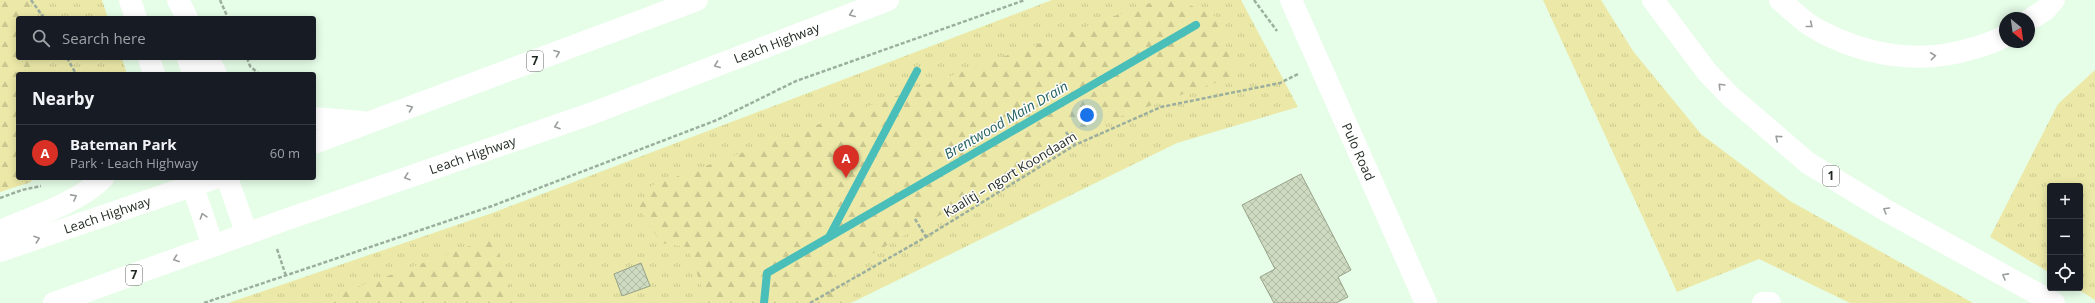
<!DOCTYPE html>
<html lang="en">
<head>
<meta charset="utf-8">
<style>
	:root { --surface:#171b24; --page:#20242c; --text:#f1f3f6; --muted:#9ea1a6; --line:#363941; --accent:#d93025 }
	body { margin:0; font-family:"Open Sans",sans-serif; background:var(--page); color:var(--text) }
	.controls { position:absolute; right:12px; bottom:12px; display:grid; overflow:hidden; border-radius:4px; box-shadow:0 2px 10px #0003 }
	.controls button { width:36px; height:36px; display:grid; place-items:center; padding:0; border:0; border-bottom:1px solid var(--line); background:var(--surface); color:var(--text); font:20px sans-serif }
	.compass { position:absolute; left:1999px; top:12px; width:36px; height:36px; border-radius:50%; background:var(--surface); box-shadow:0 2px 10px #0003; rotate:151deg }
	.you { position:absolute; left:1087px; top:115px; width:14px; height:14px; margin:-10px; border:3px solid #fff; border-radius:50%; background:#1a73e8; box-shadow:0 0 0 6px #1a73e833 }
	.badge { display:grid; place-items:center; width:26px; height:26px; border-radius:50%; background:var(--accent); color:#fff; font-size:13px; font-weight:700 }
	.pin { position:absolute; translate:-50% -33px; filter:drop-shadow(0 1px 2px #0008) }
	.pin::after { content:''; position:absolute; top:21px; width:14px; height:12px; background:inherit; clip-path:polygon(0 0,100% 0,50% 100%) }
	.list { margin:0; padding:0; list-style:none }
	h2 { display:flex; justify-content:space-between; align-items:center; height:52px; margin:0; padding:0 16px; font-size:17px }
	h2 small { font-size:13px; font-weight:400; color:var(--muted) }
	.list li { display:grid; grid-template-columns:26px 1fr auto; gap:12px; align-items:center; box-sizing:border-box; height:56px; padding:0 16px; border-top:1px solid var(--line) }
	.list b { display:block; font-size:15px; white-space:nowrap }
	.list p { margin:0; font-size:13px; white-space:nowrap; color:var(--muted) }
	.list em { font-size:13px; font-style:normal; color:var(--muted) }
	.icon { flex:none; width:22px; height:22px; fill:none; stroke:currentColor; stroke-width:2; stroke-linecap:round; stroke-linejoin:round }
	.map { position:relative; flex:none; width:2095px; height:303px; overflow:hidden }
	.search { position:absolute; background:var(--surface); box-shadow:0 2px 10px #0003; left:16px; top:16px; width:300px; height:44px; display:flex; align-items:center; gap:10px; box-sizing:border-box; padding:0 14px; border-radius:4px; color:var(--muted); font-size:15px }
	.panel { position:absolute; background:var(--surface); box-shadow:0 2px 10px #0003; left:16px; top:72px; width:300px; height:108px; border-radius:4px }
	.map>svg:first-child { display:block }
	.grass { fill:url(#grass-tufts) }
	.forest { fill:url(#forest-firs) }
	.lines { fill:none; stroke-linecap:round; stroke-linejoin:round }
	.stream { stroke:#4abeb9; stroke-width:8 }
	.building { fill:url(#building-cross-hatch); stroke:#96a188 }
	.path { stroke:#9cae9e; stroke-width:2.5; stroke-dasharray:4 2; stroke-linecap:butt }
	.minor { stroke:#fff; stroke-width:22 }
	.secondary { stroke:#fff; stroke-width:22 }
	.trunk { stroke:#fff; stroke-width:22 }
	.motorway { stroke:#fff; stroke-width:22 }
	.oneway { stroke:#9a9e9b }
	.labels { text-anchor:middle; stroke-width:3; stroke-linejoin:round; paint-order:stroke }
	.shield { fill:#fff; stroke:#626863; stroke-width:1 }
	.shield-label { font-size:12px; font-weight:bold; fill:#1f2820 }
	.street-label { font-size:13px; fill:#1f2820; stroke:#fff }
	.water-label { font-size:14px; font-style:italic; fill:#256360; stroke:#fff }
</style>
</head>
<body>
<div class="map">
<svg width="2095" height="303" viewBox="0 0 2095 303">
	<defs>
		<pattern id="grass-tufts" width="24" height="20" patternUnits="userSpaceOnUse"><rect width="24" height="20" fill="#ece9a8"/><path d="M3 7l-1-3M5 7V3M7 7l1-3M15 17l-1-3M17 17v-4M19 17l1-3" fill="none" stroke="#cac890"/></pattern>
		<pattern id="forest-firs" width="22" height="20" patternUnits="userSpaceOnUse"><rect width="22" height="20" fill="#ece9a8"/><path d="M5 1l3.5 6h-7zM16 11l3.5 6h-7z" fill="#cac890"/></pattern>
		<pattern id="building-cross-hatch" width="8" height="8" patternUnits="userSpaceOnUse"><rect width="8" height="8" fill="#cfdbc1"/><path d="M0 0l8 8M0 8l8-8" fill="none" stroke="#b1bca6"/></pattern>
	</defs>
	<rect width="100%" height="100%" fill="#e6fde8"/>
	<path class="grass" d="M0,0H102L108,18H18V58H122L127,74H18V178H38L0,192Z
		M1052,0H1241L1298,107L1177,143L851,303H228L495,212Z
		M1543,0H1601L1633,51L1701,134L1790,201L1973,303H1850L1759,259L1677,292Z
		M2095,70V300L2076,288H2080V186H2050V273L1990,237L2058,104Z"/>
	<path class="forest" d="M0,0H31L32,18H18V58H33V74H18V178H31V182L0,192Z
		M1158,0H1178L1215,16L1237,75L1099,124L832,277L844,303H708L687,247L661,243L639,208L651,186Z
		M494,237L515,303H314Z"/>
	<g class="lines">
		<path class="stream" d="M829,237L917,71
			M764,303L767,273L1196,25"/>
	</g>
	<path class="building" d="M1301,174L1351,270L1338,277L1348,297L1336,303H1274L1260,277L1275,269L1242,205Z
		M641,263L650,286L622,296L614,274Z"/>
	<g class="lines">
		<path class="path" d="M31,0L44,18
			M220,0L228,18
			M1254,0L1277,31
			M67,58L76,74
			M247,58L250,66L259,74
			M1066,132L1075,145
			M0,198L22,190L41,186
			M915,219L926,237
			M277,249L286,276
			M204,303L492,206L717,120L796,81L1025,0
			M810,303L926,237L1075,145L1161,107L1280,83L1298,74"/>
		<g class="minor">
			<path id="s1" d="M1291,0L1426,303"/>
			<path d="M1763,303H1770"/>
		</g>
		<path class="secondary" d="M130,0L136,18
			M149,58L154,74
			M188,58L193,74
			M190,178L213,246
			M227,178L247,234"/>
		<g class="trunk">
			<path d="M178,0L187,18"/>
			<path d="M208,58L216,74"/>
			<path d="M314,118L362,122"/>
			<path d="M314,143L697,0"/>
			<path d="M0,231C32,217 78,203 103,178"/>
			<path id="s2" d="M0,251L215,178"/>
			<path id="s3" d="M54,303L282,221L593,113L888,0"/>
		</g>
		<path class="motorway" d="M1653,0L1707,72L1730,96L1808,163L1887,211L2054,303
			M1780,0C1792,10 1804,23 1818,30C1866,56 1921,65 1974,48C1985,45 1995,42 2005,36
			M2029,20L2045,10L2054,0"/>
	</g>
	<defs><path id="oneway-chevron" d="M-2-3.5L2.5 0L-2 3.5" fill="none" stroke-width="1.6" stroke-linecap="round" stroke-linejoin="round"/></defs>
	<g class="oneway">
		<use href="#oneway-chevron" transform="translate(852 14) rotate(159)"/>
		<use href="#oneway-chevron" transform="translate(1810 25) rotate(39)"/>
		<use href="#oneway-chevron" transform="translate(557 53) rotate(-21)"/>
		<use href="#oneway-chevron" transform="translate(1933 56) rotate(-6)"/>
		<use href="#oneway-chevron" transform="translate(717 65) rotate(159)"/>
		<use href="#oneway-chevron" transform="translate(1721 86) rotate(-134)"/>
		<use href="#oneway-chevron" transform="translate(410 108) rotate(-21)"/>
		<use href="#oneway-chevron" transform="translate(557 126) rotate(161)"/>
		<use href="#oneway-chevron" transform="translate(1778 138) rotate(-140)"/>
		<use href="#oneway-chevron" transform="translate(407 177) rotate(161)"/>
		<use href="#oneway-chevron" transform="translate(74 197) rotate(-28)"/>
		<use href="#oneway-chevron" transform="translate(1886 210) rotate(-150)"/>
		<use href="#oneway-chevron" transform="translate(203 216) rotate(-108)"/>
		<use href="#oneway-chevron" transform="translate(37 239) rotate(-19)"/>
		<use href="#oneway-chevron" transform="translate(176 259) rotate(160)"/>
		<use href="#oneway-chevron" transform="translate(2005 276) rotate(-151)"/>
	</g>
	<g class="labels">
		<g class="shield">
			<rect x="527" y="51" width="16" height="20" rx="3"/>
			<rect x="1823" y="166" width="16" height="20" rx="3"/>
			<rect x="126" y="265" width="16" height="20" rx="3"/>
		</g>
		<g class="shield-label">
			<text x="535" y="65">7</text>
			<text x="1831" y="180">1</text>
			<text x="134" y="279">7</text>
		</g>
		<g class="street-label">
			<text dy="5" stroke="none"><textPath href="#s3" startOffset="768">Leach Highway</textPath></text>
			<text dy="5" stroke="none"><textPath href="#s1" startOffset="166">Pulo Road</textPath></text>
			<text dy="5" stroke="none"><textPath href="#s3" startOffset="444">Leach Highway</textPath></text>
			<text transform="translate(1010 174) rotate(-31)" y="5">Kaalitj – ngort Koondaam</text>
			<text dy="5" stroke="none"><textPath href="#s2" startOffset="113">Leach Highway</textPath></text>
		</g>
		<g class="water-label">
			<text transform="translate(1006 120) rotate(-30)" y="5">Brentwood Main Drain</text>
		</g>
	</g>
</svg>
<div class="controls">
<button>+</button>
<button>−</button>
<button><svg class="icon" aria-label="locate" viewBox="0 0 24 24"><circle cx="12" cy="12" r="6"/><path d="M12 2v4M12 18v4M2 12h4M18 12h4"/></svg></button>
</div>
<svg class="compass" viewBox="-18 -18 36 36"><path d="M0-13l5 13h-10z" fill="#e53935"/><path d="M0 13l5-13h-10z" fill="#9ea1a6"/></svg>
<div class="you"></div>
<div class="pin badge" style="left:846px;top:178px">A</div>
<div class="search"><svg class="icon" aria-label="search" viewBox="0 0 24 24"><circle cx="10" cy="10" r="6"/><path d="M15 15l6 6"/></svg>Search here</div>
<section class="panel">
<h2>Nearby<small></small></h2>
<ul class="list">
<li><span class="badge">A</span><div><b>Bateman Park</b><p>Park · Leach Highway</p></div><em>60 m</em></li>
</ul>
</section>
</div>
</body>
</html>
